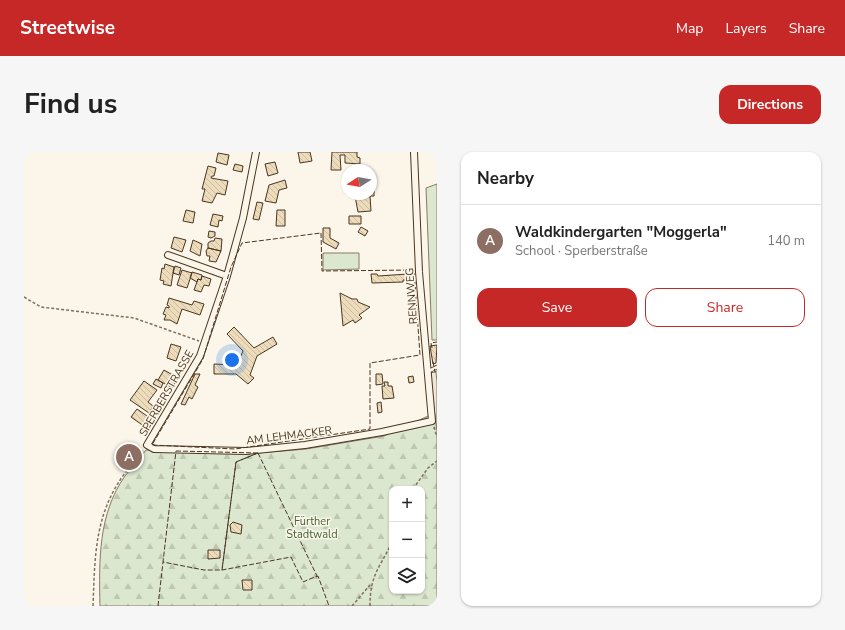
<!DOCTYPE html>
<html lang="en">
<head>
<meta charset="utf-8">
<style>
	:root { --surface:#fff; --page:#f6f6f6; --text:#222; --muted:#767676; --line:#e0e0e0; --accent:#c62828 }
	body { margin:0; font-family:"Nunito Sans",sans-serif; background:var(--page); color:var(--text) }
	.controls { position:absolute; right:12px; bottom:12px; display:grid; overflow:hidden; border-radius:8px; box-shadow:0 1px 3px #0004 }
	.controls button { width:36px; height:36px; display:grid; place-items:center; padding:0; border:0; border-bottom:1px solid var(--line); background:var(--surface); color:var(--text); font:20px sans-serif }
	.compass { position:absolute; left:317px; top:12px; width:36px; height:36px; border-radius:50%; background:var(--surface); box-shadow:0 1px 3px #0004; rotate:259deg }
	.you { position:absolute; left:208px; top:208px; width:14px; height:14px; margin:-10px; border:3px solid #fff; border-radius:50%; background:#1a73e8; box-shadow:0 0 0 6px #1a73e833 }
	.badge { display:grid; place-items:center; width:26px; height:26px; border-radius:50%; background:var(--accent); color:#fff; font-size:13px; font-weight:700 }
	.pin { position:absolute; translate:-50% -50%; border:2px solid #fff; box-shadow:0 1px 4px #0006 }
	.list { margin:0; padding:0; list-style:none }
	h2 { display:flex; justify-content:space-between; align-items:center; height:52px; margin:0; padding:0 16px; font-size:17px }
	h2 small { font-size:13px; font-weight:400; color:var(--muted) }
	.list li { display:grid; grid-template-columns:26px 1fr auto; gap:12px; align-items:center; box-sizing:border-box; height:72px; padding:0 16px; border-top:1px solid var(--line) }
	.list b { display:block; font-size:15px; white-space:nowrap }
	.list p { margin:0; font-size:13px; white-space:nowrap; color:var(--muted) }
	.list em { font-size:13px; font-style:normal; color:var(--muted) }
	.actions { display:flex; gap:8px; padding:12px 16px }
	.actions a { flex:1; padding:9px 0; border:1px solid var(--accent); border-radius:12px; text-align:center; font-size:14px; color:var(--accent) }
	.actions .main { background:var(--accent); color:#fff }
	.icon { flex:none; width:22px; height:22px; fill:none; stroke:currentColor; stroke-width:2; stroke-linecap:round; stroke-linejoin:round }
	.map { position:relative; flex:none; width:413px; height:454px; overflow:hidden; border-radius:12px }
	header { display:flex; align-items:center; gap:24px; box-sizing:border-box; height:56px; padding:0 20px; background:var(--accent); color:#fff }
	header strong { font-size:19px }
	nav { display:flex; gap:22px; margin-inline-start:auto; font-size:14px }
	.intro { display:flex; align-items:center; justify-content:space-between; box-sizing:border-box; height:96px; padding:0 24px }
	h1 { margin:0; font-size:28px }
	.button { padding:10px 18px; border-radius:12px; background:var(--accent); color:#fff; font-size:14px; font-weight:700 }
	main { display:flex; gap:24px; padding:0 24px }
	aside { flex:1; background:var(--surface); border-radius:12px; box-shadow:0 1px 3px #0004 }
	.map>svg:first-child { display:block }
	.green { fill:#dce7d0; stroke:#887966 }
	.forest { fill:url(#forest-firs); stroke:#887966; fill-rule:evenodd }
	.parking { fill:#ede7d9; stroke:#887966 }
	.building { fill:url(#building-back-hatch); stroke:#4a3520 }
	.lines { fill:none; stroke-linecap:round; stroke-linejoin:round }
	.lane-casing { stroke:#4a3520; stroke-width:4.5 }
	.street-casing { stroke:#4a3520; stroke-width:8 }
	.path { stroke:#7f6f5c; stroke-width:1.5; stroke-dasharray:3 2; stroke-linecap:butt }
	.lane { stroke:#fbf6e9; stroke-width:3 }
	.street { stroke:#fbf6e9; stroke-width:6 }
	.fence { stroke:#4a3520; stroke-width:1; stroke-dasharray:5 2; stroke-linecap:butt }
	.labels { text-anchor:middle; stroke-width:3; stroke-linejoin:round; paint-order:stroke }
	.street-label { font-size:11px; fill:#4a3520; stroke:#fbf6e9 }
	.park-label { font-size:11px; fill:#436837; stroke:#fbf6e9 }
</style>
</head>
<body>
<header>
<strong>Streetwise</strong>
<nav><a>Map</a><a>Layers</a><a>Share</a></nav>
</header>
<div class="intro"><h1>Find us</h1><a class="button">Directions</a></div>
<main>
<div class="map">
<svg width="413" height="454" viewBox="0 0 413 454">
	<defs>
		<pattern id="forest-firs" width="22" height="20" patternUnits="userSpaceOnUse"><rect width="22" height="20" fill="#dce7d0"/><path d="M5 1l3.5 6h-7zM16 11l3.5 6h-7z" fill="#bec7b2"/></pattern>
		<pattern id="building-back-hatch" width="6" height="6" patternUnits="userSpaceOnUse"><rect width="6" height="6" fill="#ecdcbc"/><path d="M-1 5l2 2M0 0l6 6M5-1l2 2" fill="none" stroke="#ccbda1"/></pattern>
	</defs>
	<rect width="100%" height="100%" fill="#fbf6e9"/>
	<path class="green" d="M413,32V188H408L402,36Z
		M299,101H335V117L299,118Z"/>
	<path class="forest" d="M413,260V454H76C75,409 74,362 101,324C108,315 115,307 122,298L234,301L282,297L360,284ZM368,337H398V439H368Z"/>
	<path class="parking" d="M412,220L413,230V278L405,221Z"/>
	<path class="building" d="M274,0H286L288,9L276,11Z
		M308,0H333V5L336,6V12L321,11V3H316L317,18H307Z
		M194,1L205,3L203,13L192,10Z
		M251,10L254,21L244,24L241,12Z
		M211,12L219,14L218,20L209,18Z
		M184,14L192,16L190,24H188L187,26L204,29L201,43L193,41L188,51L178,49L181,37H178Z
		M261,28L263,36L255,38L252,51L241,49L245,33Z
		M347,39H350V44H346L347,59L334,60L331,44H333V42H347Z
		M233,50L239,51L235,68L229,67Z
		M162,58L171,60L169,71L159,69Z
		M253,58H261V74H252Z
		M189,62L199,64L198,69L195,68L194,75L186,73Z
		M325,64H337V72H325Z
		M337,75L344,79L341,84L334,80Z
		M299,76H306V86L315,91L312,97L299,90Z
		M185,79L191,80V84L187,86L184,85Z
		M150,85L162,88L158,100L147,96Z
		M191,86L198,87L197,99L184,96V91L187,89H190Z
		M169,88L178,92L176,104L166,99Z
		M184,96L197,99L192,110L185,109L186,104H183L182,99Z
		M141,112L150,115L147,134L139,132L140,129L136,128L138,116L140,117Z
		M151,114L157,116L155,123L149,121Z
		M158,118L168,121L163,136L153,133Z
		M168,120L178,123L177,128L174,127L173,130L166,126Z
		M347,122H353L354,124L384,122V128H379V130L348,131Z
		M178,124L187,127L185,134L180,133L177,140L170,138L174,127L177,128Z
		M316,141L328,147H333L334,150L346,155L335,163L338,166L331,171L329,168L319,174Z
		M145,146L168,153L170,149L180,152L176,163L158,157L153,172L146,168H140L142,163L139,162L142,155L145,156V154L143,153Z
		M210,175L230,196L249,185L253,192L233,204L226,223L230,226L224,232L212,222H190V212L213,213L219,199L203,182Z
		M147,192L157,195L152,209L143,206Z
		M413,193L412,211L409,212L406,194Z
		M140,218L154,226L148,236L134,228Z
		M171,222H176L171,233L174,235L168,247L165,245L161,253L157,252Z
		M352,222H358L359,232L352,233Z
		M389,224L390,230L385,231L384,225Z
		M132,227L139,231L137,236L129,232Z
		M120,229L133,238L124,250L129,254L125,261L106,248Z
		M360,230H364V234H368L370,246L359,247L358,234H361Z
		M357,250L358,260L354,261L353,251Z
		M113,257L126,266L123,270L127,273L124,277L107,265Z
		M105,291H107L106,296L111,297V299L106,298L104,312H102Z
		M209,370L218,373L217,382L207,380L206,373Z
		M184,398H196V406L184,407Z
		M218,428H228V438H219Z"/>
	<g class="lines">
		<defs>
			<path id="lane" d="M403,220L413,215"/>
			<path id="street" d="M232,0L219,66L203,124L176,204L123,293L130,297L222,299L281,293L358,280L408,269L395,120L390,0
				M144,103L203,124"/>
		</defs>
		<use href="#lane" class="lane-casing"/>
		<use href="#street" class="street-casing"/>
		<path class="path" d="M0,145L17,155L110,166L175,189
			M410,275L413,285
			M389,337L404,316L413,309
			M69,454C71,405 70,363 101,321C107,313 114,306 120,297
			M328,454L346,433
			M346,454C346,422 356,416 368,390"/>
		<use href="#lane" class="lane"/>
		<use href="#street" class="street"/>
		<path class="fence" d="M297,81L298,119L390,118L396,203L346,211V277L211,297L128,293L179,207L207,115L218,91Z
			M408,196L407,191L413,190
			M409,210L411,220L413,219
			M152,299L234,301L212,310L198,418H180L139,410Z
			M234,301L293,424L279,430L267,405L198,418L212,310Z
			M292,425L294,424L305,454
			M134,454L139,410"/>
	</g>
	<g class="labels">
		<g class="street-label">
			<text transform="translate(387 144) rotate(-94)" y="4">RENNWEG</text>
			<text transform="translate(142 241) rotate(-60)" y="4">SPERBERSTRASSE</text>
			<text transform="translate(265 283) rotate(-7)" y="4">AM LEHMACKER</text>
		</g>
		<g class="park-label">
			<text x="288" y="373">Fürther<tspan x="288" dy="13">Stadtwald</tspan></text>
		</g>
	</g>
</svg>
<div class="controls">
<button>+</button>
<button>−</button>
<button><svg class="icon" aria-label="layers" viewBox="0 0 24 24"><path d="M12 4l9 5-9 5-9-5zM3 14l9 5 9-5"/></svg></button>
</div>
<svg class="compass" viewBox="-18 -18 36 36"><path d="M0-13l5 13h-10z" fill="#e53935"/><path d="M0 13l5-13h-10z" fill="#767676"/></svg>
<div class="you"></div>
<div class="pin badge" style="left:105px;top:305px;background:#8d6e63">A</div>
</div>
<aside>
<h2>Nearby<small></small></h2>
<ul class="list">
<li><span class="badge" style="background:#8d6e63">A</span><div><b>Waldkindergarten &quot;Moggerla&quot;</b><p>School · Sperberstraße</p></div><em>140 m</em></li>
</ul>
<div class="actions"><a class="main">Save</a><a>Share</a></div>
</aside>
</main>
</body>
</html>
